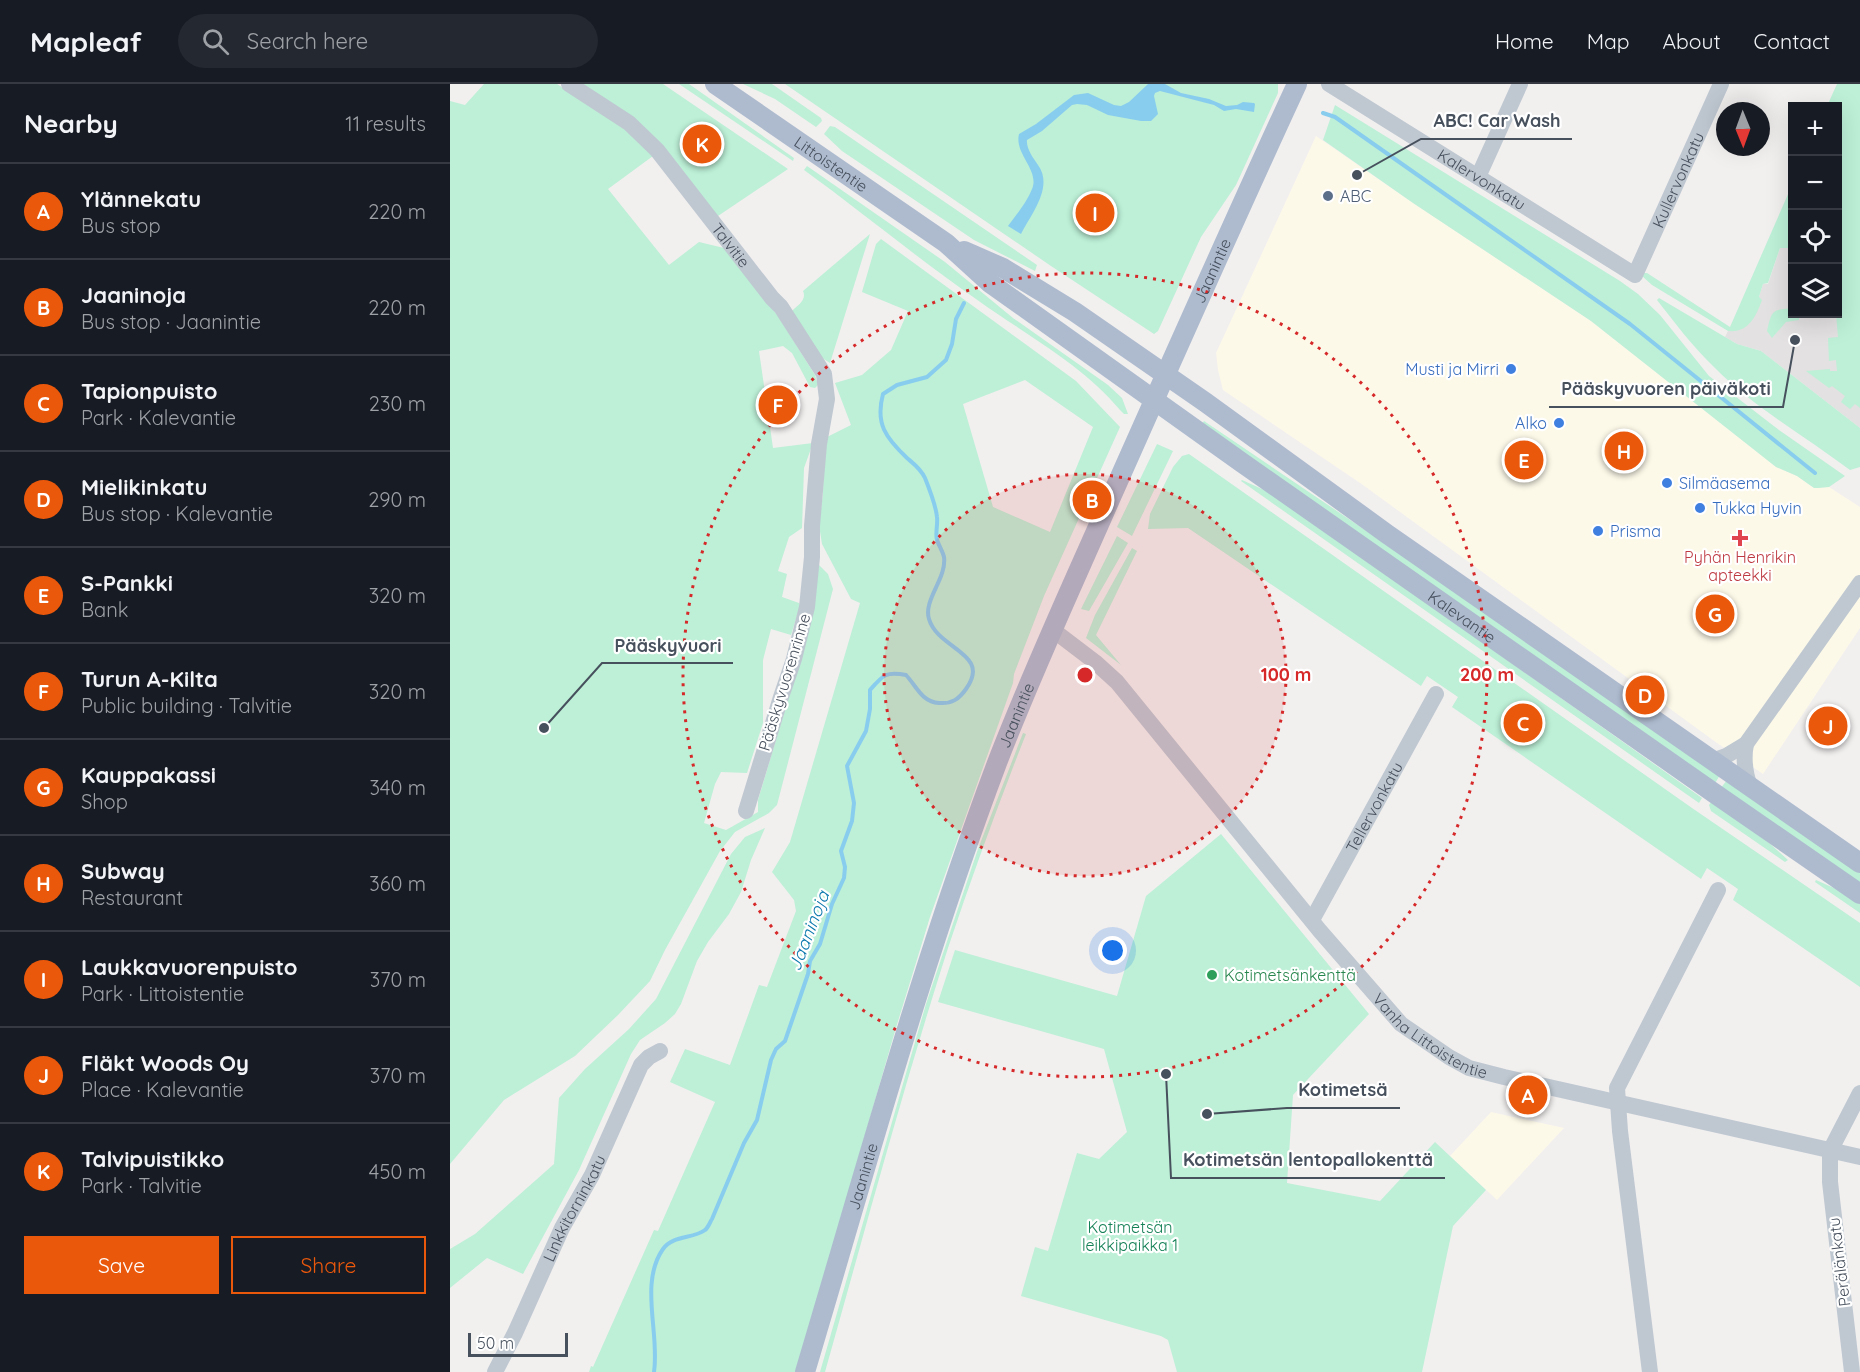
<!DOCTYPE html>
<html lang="en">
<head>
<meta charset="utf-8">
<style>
	:root { --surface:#171b24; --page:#242831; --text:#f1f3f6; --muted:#9ea1a6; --line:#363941; --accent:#ea580c }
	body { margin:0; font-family:Quicksand,sans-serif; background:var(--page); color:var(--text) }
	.controls { position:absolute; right:18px; top:18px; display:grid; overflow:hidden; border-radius:0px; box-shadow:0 6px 24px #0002 }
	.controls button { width:54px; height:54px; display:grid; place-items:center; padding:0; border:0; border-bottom:2px solid var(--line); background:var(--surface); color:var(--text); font:30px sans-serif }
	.compass { position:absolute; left:1266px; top:18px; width:54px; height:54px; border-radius:50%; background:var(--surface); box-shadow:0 6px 24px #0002; rotate:179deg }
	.scale { position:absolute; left:18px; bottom:15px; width:100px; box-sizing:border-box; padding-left:6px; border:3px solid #47505d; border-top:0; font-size:16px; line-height:21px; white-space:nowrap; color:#47505d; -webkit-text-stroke:4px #fff; paint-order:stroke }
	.you { position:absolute; left:663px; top:867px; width:21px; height:21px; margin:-15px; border:4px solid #fff; border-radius:50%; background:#1a73e8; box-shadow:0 0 0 9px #1a73e833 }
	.badge { display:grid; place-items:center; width:39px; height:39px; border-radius:50%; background:var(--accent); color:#fff; font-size:20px; font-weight:700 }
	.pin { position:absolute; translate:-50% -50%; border:3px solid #fff; box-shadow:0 2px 6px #0006 }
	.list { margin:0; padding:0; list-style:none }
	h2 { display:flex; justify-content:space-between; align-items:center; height:78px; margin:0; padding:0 24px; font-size:26px }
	h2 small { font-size:20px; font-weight:400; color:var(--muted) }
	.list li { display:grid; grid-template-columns:39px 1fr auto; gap:18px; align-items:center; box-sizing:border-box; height:96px; padding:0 24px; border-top:2px solid var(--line) }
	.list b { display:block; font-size:22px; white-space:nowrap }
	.list p { margin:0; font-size:20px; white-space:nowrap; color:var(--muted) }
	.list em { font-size:20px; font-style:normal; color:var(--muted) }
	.actions { display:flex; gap:12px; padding:18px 24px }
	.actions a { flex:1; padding:14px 0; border:2px solid var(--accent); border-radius:0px; text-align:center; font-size:21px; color:var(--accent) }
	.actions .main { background:var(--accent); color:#fff }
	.icon { flex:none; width:33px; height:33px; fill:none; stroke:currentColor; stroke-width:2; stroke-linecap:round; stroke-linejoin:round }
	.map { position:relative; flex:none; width:1410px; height:1288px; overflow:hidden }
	header { display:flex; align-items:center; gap:36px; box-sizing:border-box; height:84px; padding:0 30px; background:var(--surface); border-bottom:2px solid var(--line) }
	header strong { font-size:28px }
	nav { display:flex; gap:33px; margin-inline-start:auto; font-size:21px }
	.search { width:420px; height:54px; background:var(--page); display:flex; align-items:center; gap:15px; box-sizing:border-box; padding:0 21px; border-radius:33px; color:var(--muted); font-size:22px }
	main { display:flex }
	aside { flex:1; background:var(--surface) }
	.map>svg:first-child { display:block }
	.commercial { fill:#fcf9e9 }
	.education { fill:#e3e1e1 }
	.green { fill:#bdf0d7; fill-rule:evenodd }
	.water { fill:#89cdee }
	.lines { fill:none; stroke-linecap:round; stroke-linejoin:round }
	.stream { stroke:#89cdee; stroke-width:4 }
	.minor { stroke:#bfc8d1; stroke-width:16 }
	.major { stroke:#aebbcf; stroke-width:20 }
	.ring { fill:none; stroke:#d62828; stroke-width:3; stroke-dasharray:3 6 }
	.service-dot { fill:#5c6f8a; stroke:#fff; stroke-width:2 }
	.shop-dot { fill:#3f7fe0; stroke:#fff; stroke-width:2 }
	.health-dot { fill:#e0444e; stroke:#fff; stroke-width:2 }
	.leisure-dot { fill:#2e9e5b; stroke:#fff; stroke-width:2 }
	.labels { text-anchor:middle; stroke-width:4.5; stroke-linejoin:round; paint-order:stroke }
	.street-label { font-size:16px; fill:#47505d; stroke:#fff }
	.service-label { font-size:16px; fill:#4e5e75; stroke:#fff; text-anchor:start }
	.shop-label { font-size:16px; fill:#366cbe; stroke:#fff; text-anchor:start }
	.health-label { font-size:16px; fill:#be3a42; stroke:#fff }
	.leisure-label { font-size:16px; fill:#27864d; stroke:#fff; text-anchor:start }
	.park-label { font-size:16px; fill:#158157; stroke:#fff }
	.water-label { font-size:18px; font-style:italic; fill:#0a78ad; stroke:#fff }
	.centre { fill:#d62828; stroke:#fff; stroke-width:3 }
	.ring-label { font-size:18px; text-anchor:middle; font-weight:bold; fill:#d62828; stroke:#fff; stroke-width:4.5; stroke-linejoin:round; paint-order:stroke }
	.leader { fill:none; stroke:#47505d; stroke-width:2 }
	.callout-dot { fill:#47505d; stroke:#fff; stroke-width:2 }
	.callout-label { font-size:18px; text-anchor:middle; font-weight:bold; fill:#47505d; stroke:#fff; stroke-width:4.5; stroke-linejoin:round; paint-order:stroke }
</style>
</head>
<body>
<header>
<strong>Mapleaf</strong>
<div class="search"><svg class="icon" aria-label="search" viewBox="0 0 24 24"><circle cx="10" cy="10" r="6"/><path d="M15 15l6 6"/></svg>Search here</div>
<nav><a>Home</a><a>Map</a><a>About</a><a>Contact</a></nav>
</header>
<main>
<aside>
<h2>Nearby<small>11 results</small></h2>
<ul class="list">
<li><span class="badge">A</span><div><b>Ylännekatu</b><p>Bus stop</p></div><em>220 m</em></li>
<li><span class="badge">B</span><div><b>Jaaninoja</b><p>Bus stop · Jaanintie</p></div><em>220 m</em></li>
<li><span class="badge">C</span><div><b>Tapionpuisto</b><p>Park · Kalevantie</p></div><em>230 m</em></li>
<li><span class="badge">D</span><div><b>Mielikinkatu</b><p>Bus stop · Kalevantie</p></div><em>290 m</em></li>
<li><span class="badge">E</span><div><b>S-Pankki</b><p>Bank</p></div><em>320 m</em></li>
<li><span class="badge">F</span><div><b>Turun A-Kilta</b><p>Public building · Talvitie</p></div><em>320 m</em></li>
<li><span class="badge">G</span><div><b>Kauppakassi</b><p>Shop</p></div><em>340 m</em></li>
<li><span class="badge">H</span><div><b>Subway</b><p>Restaurant</p></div><em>360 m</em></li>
<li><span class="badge">I</span><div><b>Laukkavuorenpuisto</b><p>Park · Littoistentie</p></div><em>370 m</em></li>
<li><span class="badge">J</span><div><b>Fläkt Woods Oy</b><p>Place · Kalevantie</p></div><em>370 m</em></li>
<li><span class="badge">K</span><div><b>Talvipuistikko</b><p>Park · Talvitie</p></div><em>450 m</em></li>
</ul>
<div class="actions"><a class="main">Save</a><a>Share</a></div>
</aside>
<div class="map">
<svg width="1410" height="1288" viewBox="0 0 1410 1288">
	<rect width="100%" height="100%" fill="#f2efef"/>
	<path class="commercial" d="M866,52L963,119L1141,237L1326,383L1347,392L1364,404L1379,403L1410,423V544L1313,690L1267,659L913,401L773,306L768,286L766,269Z
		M1041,1028L1114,1044L1047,1116L1000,1072Z"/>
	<path class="education" d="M1330,164H1342V230H1388L1410,225V344L1311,267L1287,260L1275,253L1278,247H1282L1309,213L1313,200H1318Z"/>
	<path class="green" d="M34,0H107L177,46L203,72L158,105L219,181L249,158L274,164L328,232L365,291L368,301L365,304L360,303L342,269L333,262L309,267L323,364L363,359L354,384L352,444L339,453L328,487L337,490L332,513L349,519L350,522L341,551L321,545L313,576V639L297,689L271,688L265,700L254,739L276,746L308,728V716L349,579L369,481L378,490L383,505L327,721L319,729L285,748L270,767L215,866L200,897L168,931L125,972L54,1016L0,1080V17L15,21Z
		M131,0H213L338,85L265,134Z
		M229,0H239L344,74L343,77Z
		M293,0H322L371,34L372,37L366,43L325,15Z
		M335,0H828V9L786,101L751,153L708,247L704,250L601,182Z
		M1387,0H1410V324L1405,320L1400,325L1391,318L1395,312L1382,302L1379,304L1356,287L1380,285V287H1387L1386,276L1379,277L1378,254L1388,253L1386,230L1388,22H1377Z
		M885,21L1170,197L1188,210L1210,231L1259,292L1329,346L1395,392L1379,403L1368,404H1364L1347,392L1326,383L1141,237L963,119L873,56Z
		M380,42L385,43L587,181L585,187L524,156L392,67L374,50Z
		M357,82L495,178L563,234L658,301L672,314L678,330H674L670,326C633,281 573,249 526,215C467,174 412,128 354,86Z
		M1342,101V164H1330L1318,199L1313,200L1309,213L1312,216C1306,232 1299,249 1278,247L1202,201L1192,192V189H1197L1280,243Z
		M420,150L380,279L369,272L342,227C348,221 357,216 353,207Z
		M431,155L626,297L670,343L594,512L564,590L563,599L480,833L445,947L347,1288H139L141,1282L143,1283L204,1146L208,1147L265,1018L220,998L235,965L280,981L309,901L317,903L346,827L344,816L322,788L340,758L410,519L401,515L372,460L369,441L373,409L374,358L377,353L401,341L385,299L412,291L441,266L458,227L412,208L426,160ZM575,296L643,343L600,448L543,423L513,320Z
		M1209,214L1287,260L1311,267L1410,344V383L1400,386C1356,353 1302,322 1264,283C1243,263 1225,239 1207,216Z
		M1342,224V230H1349V236L1336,238L1322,254L1317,247C1322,226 1322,226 1342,224Z
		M754,337L952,471L1270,691L1264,701L752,340Z
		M707,360L723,367L682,452L667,443Z
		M739,370L1242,724L1410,839V903L1283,816L1288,805L1257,784L1251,795L1002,623L1008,613L977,592L971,602L738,444L698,445L700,430L723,383L732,372Z
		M792,396L823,410L1252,714L1249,719L791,397Z
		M667,452L678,459L639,527L631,525Z
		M682,464L687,467L646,551L671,581L636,554L645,531Z
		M573,649L576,650C548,721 522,792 498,864C453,1004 415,1146 375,1288H370L476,920L528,765Z
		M1277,696L1410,788V802L1270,705Z
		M1262,717L1318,758L1338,776L1335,778L1261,727L1259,721Z
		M315,744L301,776L291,808L279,830L258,858L247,877L231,920L225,930L215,939L190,956L181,970L129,1086L73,1190L37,1174L0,1204V1165L25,1150L104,1080L109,1014L135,985L179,945L206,915L281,770L295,753Z
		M771,750L919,930L843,1011L837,1099L930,1117L985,1058L1036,1106L1003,1142L972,1288H727L718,1256L711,1252L571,1212L585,1163L598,1167L627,1069L649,1075L677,1048L654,965L488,918L505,866L667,912L696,812Z
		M1366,796L1393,808L1410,820V829L1365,798Z"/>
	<path class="water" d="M698,0H715L731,9L759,15L776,22L787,21L793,18L804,19L805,20L804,28L786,25L774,27L764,21L710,7L705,9L704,12L708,30L701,37H691L658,31L637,21L627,20L622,21L592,47L577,56C576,64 583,74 588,81C604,103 581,130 571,150L558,142C566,131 577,118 582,105C590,86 564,70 569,50L586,40L624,11L638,9L664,21L671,22L679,18Z"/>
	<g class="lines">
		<path class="stream" d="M873,29L885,33L1180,240L1365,389
			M204,1288C210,1250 189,1199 213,1165C223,1151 243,1155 255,1146C258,1144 260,1138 262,1135L294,1059L307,1036L321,976L326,965L335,957L358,890L360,877L370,860L382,820L394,794L395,783L391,767L402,737L404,719L397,682L416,647L420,625V606C433,591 436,587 456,591C467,603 472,618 489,619C502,620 509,615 516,605C542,569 488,566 479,535C473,516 497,494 494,473C493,468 489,462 487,456C485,449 488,441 487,433C486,423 479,404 475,394C471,385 464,380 457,374C436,354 425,340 433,310L447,301L477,293L496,276L502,260L506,235L514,219"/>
		<g class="minor">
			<path id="s1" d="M119,0L179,39L207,66L322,214L331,223L374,290L377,315L369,360L362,442V473L357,523L344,575L331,613L296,727"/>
			<path id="s2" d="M879,0L1185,191L1271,0"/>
			<path d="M1028,93L1070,0"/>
			<path id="s3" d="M603,546L645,578L667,598L870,847L951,940L999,973L1019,984L1054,993L1410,1073"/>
			<path d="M1296,660C1293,675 1295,689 1300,703"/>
			<path d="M1262,677L1276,672L1296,660L1410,499"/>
			<path id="s4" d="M862,836L986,610"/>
			<path id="s5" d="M45,1288L65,1249L112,1144L142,1091L191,981L199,973L210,967"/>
			<path d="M1200,1288L1170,1047L1167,1004L1268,806"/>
			<path d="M1402,1288L1380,1098V1067L1410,1009"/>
		</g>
		<g class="major">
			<path id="s6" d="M265,0L496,159L540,199L791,378L1264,709L1410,810"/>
			<path d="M514,167L553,184L625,228L755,318L937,450L1410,779"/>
			<path id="s7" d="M355,1288C416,1084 472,878 547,679C582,588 623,500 662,411C723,274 784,136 847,0"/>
		</g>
	</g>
	<circle cx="635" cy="591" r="201" fill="#d62828" fill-opacity=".12"/>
	<g class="ring">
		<circle cx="635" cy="591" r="201"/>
		<circle cx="635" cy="591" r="402"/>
	</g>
	<circle class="service-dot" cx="878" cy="112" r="6"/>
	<g class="shop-dot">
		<circle cx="1061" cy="285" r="6"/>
		<circle cx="1109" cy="339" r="6"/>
		<circle cx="1217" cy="399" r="6"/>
		<circle cx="1250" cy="424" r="6"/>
		<circle cx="1148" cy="447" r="6"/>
	</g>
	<path class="health-dot" d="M1287 445h6v6h6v6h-6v6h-6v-6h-6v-6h6z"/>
	<circle class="leisure-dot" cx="762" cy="891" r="6"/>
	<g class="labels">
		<g class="street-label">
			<text dy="6" stroke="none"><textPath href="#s6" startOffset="141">Littoistentie</textPath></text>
			<text dy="6" stroke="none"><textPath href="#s2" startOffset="180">Kalervonkatu</textPath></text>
			<text dy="6" stroke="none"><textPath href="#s2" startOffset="465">Kullervonkatu</textPath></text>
			<text dy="6" stroke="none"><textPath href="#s1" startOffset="231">Talvitie</textPath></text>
			<text dy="6" stroke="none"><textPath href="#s7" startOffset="1176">Jaanintie</textPath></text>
			<text dy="6" stroke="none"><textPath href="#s6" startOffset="918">Kalevantie</textPath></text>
			<text transform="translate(334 598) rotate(-73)" y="6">Pääskyvuorenrinne</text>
			<text dy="6" stroke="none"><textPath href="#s7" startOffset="690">Jaanintie</textPath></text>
			<text dy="6" stroke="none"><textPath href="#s4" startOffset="129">Tellervonkatu</textPath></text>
			<text dy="6" stroke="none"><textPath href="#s3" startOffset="558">Vanha Littoistentie</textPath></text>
			<text dy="6" stroke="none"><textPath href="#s7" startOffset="204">Jaanintie</textPath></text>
			<text dy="6" stroke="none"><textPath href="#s5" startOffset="182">Linkkitorninkatu</textPath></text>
			<text transform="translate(1389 1178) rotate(-97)" y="6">Perälänkatu</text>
		</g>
		<g class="service-label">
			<text x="890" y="118">ABC</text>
		</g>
		<g class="shop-label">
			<text x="1049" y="291" text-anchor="end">Musti ja Mirri</text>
			<text x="1097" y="345" text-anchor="end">Alko</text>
			<text x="1229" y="405">Silmäasema</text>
			<text x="1262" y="430">Tukka Hyvin</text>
			<text x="1160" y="453">Prisma</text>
		</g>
		<g class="health-label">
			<text x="1290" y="479">Pyhän Henrikin<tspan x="1290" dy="18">apteekki</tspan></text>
		</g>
		<g class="leisure-label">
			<text x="774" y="897">Kotimetsänkenttä</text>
		</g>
		<g class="park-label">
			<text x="680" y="1149">Kotimetsän<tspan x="680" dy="18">leikkipaikka 1</tspan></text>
		</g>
		<g class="water-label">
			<text transform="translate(359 847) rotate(-69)" y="6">Jaaninoja</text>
		</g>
	</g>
	<circle cx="635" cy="591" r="9" class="centre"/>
	<g class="ring-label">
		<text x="836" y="597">100 m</text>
		<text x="1037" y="597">200 m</text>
	</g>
	<path class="leader" d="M907 91L971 55H1122M1345 256L1333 323H1099M94 644L152 579H283M757 1030L837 1024H950M716 990L721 1094H995"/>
	<g class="callout-dot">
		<circle cx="907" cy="91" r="6"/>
		<circle cx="1345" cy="256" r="6"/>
		<circle cx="94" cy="644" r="6"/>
		<circle cx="757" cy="1030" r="6"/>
		<circle cx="716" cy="990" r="6"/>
	</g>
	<g class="callout-label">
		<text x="1047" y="43">ABC! Car Wash</text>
		<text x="1216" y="311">Pääskyvuoren päiväkoti</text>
		<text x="218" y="568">Pääskyvuori</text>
		<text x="893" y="1012">Kotimetsä</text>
		<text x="858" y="1082">Kotimetsän lentopallokenttä</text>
	</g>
</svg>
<div class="controls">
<button>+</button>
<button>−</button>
<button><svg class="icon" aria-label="locate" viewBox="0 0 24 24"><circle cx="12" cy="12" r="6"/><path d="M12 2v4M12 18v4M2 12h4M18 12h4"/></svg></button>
<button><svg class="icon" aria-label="layers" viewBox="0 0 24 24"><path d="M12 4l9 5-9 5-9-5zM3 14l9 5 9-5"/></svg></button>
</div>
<svg class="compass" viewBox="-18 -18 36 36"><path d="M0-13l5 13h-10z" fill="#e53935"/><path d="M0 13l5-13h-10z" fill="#9ea1a6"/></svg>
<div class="scale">50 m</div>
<div class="you"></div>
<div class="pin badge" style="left:1078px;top:1011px">A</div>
<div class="pin badge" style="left:642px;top:416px">B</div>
<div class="pin badge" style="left:1073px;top:639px">C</div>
<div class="pin badge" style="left:1195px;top:611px">D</div>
<div class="pin badge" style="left:1074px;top:376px">E</div>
<div class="pin badge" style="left:328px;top:321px">F</div>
<div class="pin badge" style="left:1265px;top:530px">G</div>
<div class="pin badge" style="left:1174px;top:367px">H</div>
<div class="pin badge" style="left:645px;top:129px">I</div>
<div class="pin badge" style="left:1378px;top:642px">J</div>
<div class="pin badge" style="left:252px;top:60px">K</div>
</div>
</main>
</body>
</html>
